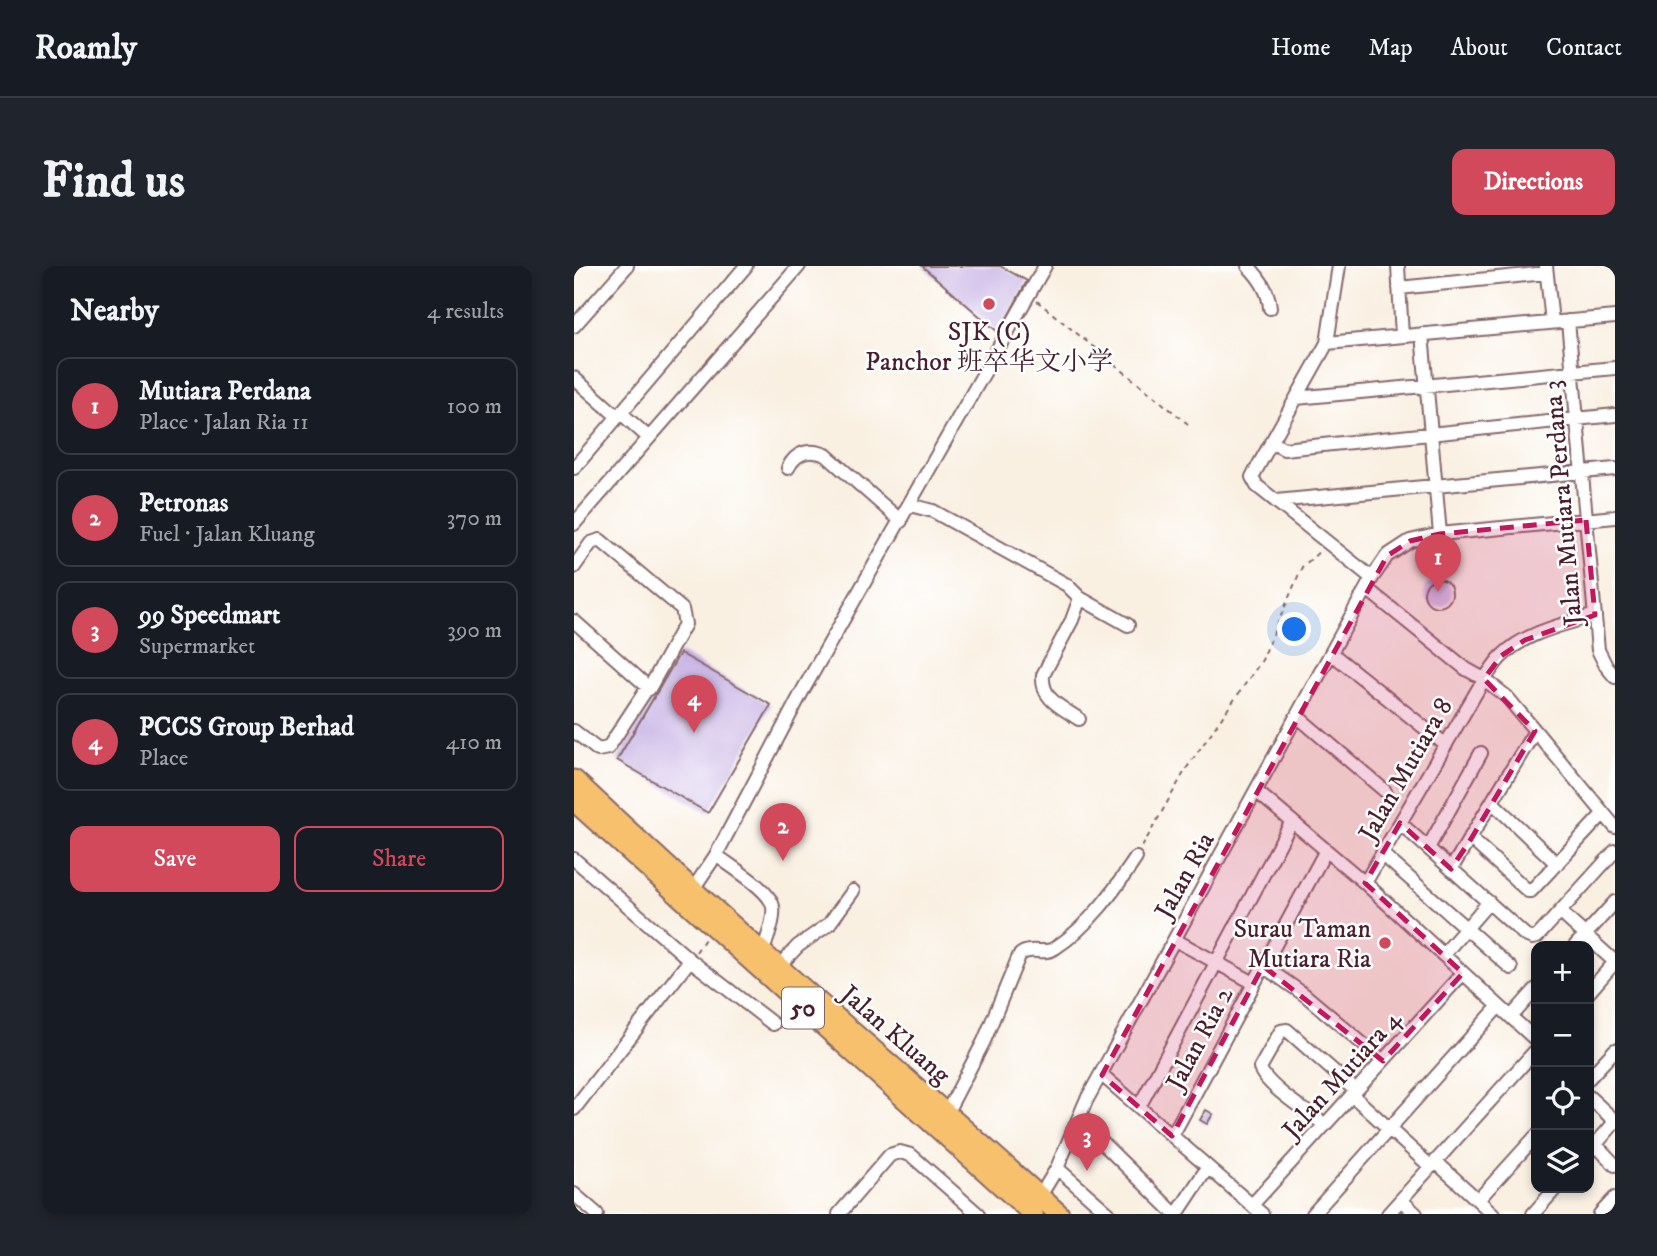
<!DOCTYPE html>
<html lang="en">
<head>
<meta charset="utf-8">
<style>
	:root { --surface:#171b24; --page:#20242c; --text:#f1f3f6; --muted:#9ea1a6; --line:#363941; --accent:#d1495b }
	body { margin:0; font-family:"IM FELL DW Pica","Noto Serif SC",serif; background:var(--page); color:var(--text) }
	.controls { position:absolute; right:21px; bottom:21px; display:grid; overflow:hidden; border-radius:14px; box-shadow:0 4px 10px #0003 }
	.controls button { width:63px; height:63px; display:grid; place-items:center; padding:0; border:0; border-bottom:2px solid var(--line); background:var(--surface); color:var(--text); font:35px sans-serif }
	.you { position:absolute; left:721px; top:364px; width:24px; height:24px; margin:-18px; border:5px solid #fff; border-radius:50%; background:#1a73e8; box-shadow:0 0 0 10px #1a73e833 }
	.badge { display:grid; place-items:center; width:46px; height:46px; border-radius:50%; background:var(--accent); color:#fff; font-size:23px; font-weight:700 }
	.pin { position:absolute; translate:-50% -58px; filter:drop-shadow(0 2px 4px #0008) }
	.pin::after { content:''; position:absolute; top:37px; width:24px; height:21px; background:inherit; clip-path:polygon(0 0,100% 0,50% 100%) }
	.list { margin:0; padding:0; list-style:none }
	h2 { display:flex; justify-content:space-between; align-items:center; height:91px; margin:0; padding:0 28px; font-size:30px }
	h2 small { font-size:23px; font-weight:400; color:var(--muted) }
	.list li { display:grid; grid-template-columns:46px 1fr auto; gap:21px; align-items:center; box-sizing:border-box; height:98px; margin:0 14px 14px; padding:0 14px; border:2px solid var(--line); border-radius:14px }
	.list b { display:block; font-size:26px; white-space:nowrap }
	.list p { margin:0; font-size:23px; white-space:nowrap; color:var(--muted) }
	.list em { font-size:23px; font-style:normal; color:var(--muted) }
	.actions { display:flex; gap:14px; padding:21px 28px }
	.actions a { flex:1; padding:16px 0; border:2px solid var(--accent); border-radius:14px; text-align:center; font-size:24px; color:var(--accent) }
	.actions .main { background:var(--accent); color:#fff }
	.icon { flex:none; width:38px; height:38px; fill:none; stroke:currentColor; stroke-width:2; stroke-linecap:round; stroke-linejoin:round }
	.map { position:relative; flex:none; width:1041px; height:948px; overflow:hidden; border-radius:14px }
	header { display:flex; align-items:center; gap:42px; box-sizing:border-box; height:98px; padding:0 35px; background:var(--surface); border-bottom:2px solid var(--line) }
	header strong { font-size:33px }
	nav { display:flex; gap:38px; margin-inline-start:auto; font-size:24px }
	.intro { display:flex; align-items:center; justify-content:space-between; box-sizing:border-box; height:168px; padding:0 42px }
	h1 { margin:0; font-size:49px }
	.button { padding:18px 32px; border-radius:14px; background:var(--accent); color:#fff; font-size:24px; font-weight:700 }
	main { display:flex; gap:42px; padding:0 42px }
	aside { flex:1; background:var(--surface); border-radius:14px; box-shadow:0 4px 10px #0003 }
	.map>svg:first-child { display:block }
	.building { fill:#c6b1e4 }
	.lines { fill:none; stroke-linecap:round; stroke-linejoin:round }
	.minor-casing { stroke:#87686b; stroke-width:16 }
	.highway-casing { stroke:#87686b; stroke-width:23 }
	.path { stroke:#87686b; stroke-width:2; stroke-dasharray:5 5; stroke-linecap:butt }
	.minor { stroke:#fff; stroke-width:12 }
	.highway { stroke:#f7c06c; stroke-width:19 }
	.marked { fill:#c2185b; fill-opacity:0.2; stroke:#c2185b; stroke-width:5; stroke-dasharray:14 9; stroke-linejoin:round }
	.poi-dot { fill:#d1495b; stroke:#fff; stroke-width:2.5 }
	.labels { text-anchor:middle; stroke-width:5; stroke-linejoin:round; paint-order:stroke }
	.shield { fill:#fff; stroke:#80626b; stroke-width:2 }
	.shield-label { font-size:24px; font-weight:bold; fill:#4a1f2b }
	.poi-label { font-size:26px; fill:#4a1f2b; stroke:#fff }
	.street-label { font-size:26px; fill:#4a1f2b; stroke:#fff }
</style>
</head>
<body>
<header>
<strong>Roamly</strong>
<nav><a>Home</a><a>Map</a><a>About</a><a>Contact</a></nav>
</header>
<div class="intro"><h1>Find us</h1><a class="button">Directions</a></div>
<main>
<aside>
<h2>Nearby<small>4 results</small></h2>
<ul class="list">
<li><span class="badge">1</span><div><b>Mutiara Perdana</b><p>Place · Jalan Ria 11</p></div><em>100 m</em></li>
<li><span class="badge">2</span><div><b>Petronas</b><p>Fuel · Jalan Kluang</p></div><em>370 m</em></li>
<li><span class="badge">3</span><div><b>99 Speedmart</b><p>Supermarket</p></div><em>390 m</em></li>
<li><span class="badge">4</span><div><b>PCCS Group Berhad</b><p>Place</p></div><em>410 m</em></li>
</ul>
<div class="actions"><a class="main">Save</a><a>Share</a></div>
</aside>
<div class="map">
<svg width="1041" height="948" viewBox="0 0 1041 948">
	<rect width="100%" height="100%" fill="#fff"/>
	<filter id="ink" filterUnits="userSpaceOnUse"><feTurbulence type="fractalNoise" baseFrequency=".0143" numOctaves="2"/><feDisplacementMap in="SourceGraphic" scale="14" xChannelSelector="R" yChannelSelector="G"/><feConvolveMatrix kernelMatrix="1 2 1 2 8 2 1 2 1" color-interpolation-filters="sRGB"/></filter>
	<filter id="wash" filterUnits="userSpaceOnUse"><feTurbulence type="fractalNoise" baseFrequency=".00686" numOctaves="4" result="noise"/><feDisplacementMap in="SourceGraphic" scale="28" xChannelSelector="R" yChannelSelector="G"/><feGaussianBlur stdDeviation="1.57" result="paint"/><feColorMatrix in="noise" values="0 0 0 0 0 0 0 0 0 0 0 0 0 0 0 0 0 1.4 0 .05"/><feComposite in="paint" operator="in"/></filter>
	<g filter="url(#wash)">
		<rect width="100%" height="100%" fill="#f9f0e2"/>
		<g id="blocks">
			<path class="building" d="M348,0H426L453,15L425,67Z
				M850 327a14 14 0 1 1 28 0a14 14 0 1 1-28 0Z
				M106,387L197,439L134,547L43,494Z
				M632,844L639,848L633,858L626,854Z"/>
		</g>
	</g>
	<g filter="url(#ink)">
		<use href="#blocks" fill-opacity="0" stroke="#87686b" stroke-width="2"/>
		<g class="lines">
			<defs>
				<path id="minor" d="M674,0C686,12 695,25 696,42
					M765,0L753,77L678,211L683,220L798,312
					M824,0L828,70
					M972,0L978,56
					M825,22L972,7
					M994,55L1024,384L1032,400L1041,411
					M0,60L53,0
					M848,68L866,268
					M753,77L1041,51
					M0,112L44,151
					M722,132L1041,102
					M47,147L75,172
					M697,176L710,183L1041,149
					M0,202L172,0
					M214,202C222,186 235,182 252,189L327,255
					M702,235L1041,203
					M336,239L359,245L493,319L506,332L498,354L469,409C467,433 487,441 505,453
					M0,258L225,0
					M0,301L17,277L26,274L108,343L111,358L75,423L74,421L34,482L24,484L0,465
					M793,323L892,403L910,413L933,431L1041,561
					M506,332L554,359
					M0,355L74,421
					M757,387L872,479
					M723,450L811,525
					M682,525L791,617L962,774
					M918,536L983,598
					M826,557L951,669L958,672L963,671L1041,585
					M897,573L954,625H957L1029,548
					M854,582L907,487
					M808,588L937,702
					M142,589C156,600 197,624 199,641C201,655 193,672 189,685
					M0,593L116,694L199,758
					M877,603L961,465
					M791,617L910,413C916,406 921,397 927,391C951,366 989,359 1021,349
					M119,623L142,589L229,424L471,0
					M986,646L1041,696
					M601,674L680,717
					M1001,680L1041,636
					M869,689L915,636
					M205,700L224,680L255,658L279,625
					M689,700L731,729L809,795
					M1015,726L1041,696
					M937,751L962,723
					M528,809L688,948
					M1015,812L1041,784
					M778,829L857,901
					M1015,831L1041,855
					M565,841L718,555
					M0,843L116,694
					M373,846L410,775L445,690C455,679 470,690 481,682C515,660 540,625 562,592
					M504,853L601,948
					M751,859C734,846 692,820 686,802L707,765L713,764L782,825
					M598,870L752,584
					M1021,878L1041,899
					M1015,886L1041,856
					M862,896L919,948
					M483,902L535,948
					M0,928L23,948
					M466,930L483,902L512,835L798,312L813,290L836,275L866,268L1041,251
					M827,934L842,948
					M904,934L962,870
					M678,939L889,707
					M265,948L316,889L326,886L337,889L404,948
					M603,948L634,901
					M739,948L925,740
					M814,948L962,784
					M959,948L982,922
					M1026,948L1041,932"/>
				<path id="highway" d="M0,514C100,608 202,700 305,789C366,842 426,894 485,948
					M0,535L459,948"/>
			</defs>
			<use href="#minor" class="minor-casing"/>
			<use href="#highway" class="highway-casing"/>
			<path class="path" d="M463,35L614,158
				M568,581L612,503L688,394L728,301L746,285
				M122,686L131,673"/>
			<use href="#minor" class="minor"/>
			<use href="#highway" class="highway"/>
		</g>
	</g>
	<path class="marked" d="M1012,254L1021,349L951,374L927,390L910,413L961,465L897,573L877,603L826,557L791,617L889,707L809,795L689,700L598,870L528,809L813,290L836,275L866,268Z"/>
	<g class="poi-dot">
		<circle cx="415" cy="38" r="7"/>
		<circle cx="811" cy="677" r="7"/>
	</g>
	<g class="labels">
		<rect class="shield" x="208" y="721.5" width="42" height="41" rx="5"/>
		<g class="shield-label">
			<text x="229" y="750">50</text>
		</g>
		<g class="poi-label">
			<text x="415" y="74">SJK (C)<tspan x="415" dy="30">Panchor 班卒华文小学</tspan></text>
			<text x="797" y="671" text-anchor="end">Surau Taman<tspan x="797" dy="30">Mutiara Ria</tspan></text>
		</g>
		<g class="street-label">
			<text transform="translate(988 237) rotate(-95)" y="9">Jalan Mutiara Perdana 3</text>
			<text transform="translate(831 503) rotate(-60)" y="9">Jalan Mutiara 8</text>
			<text transform="translate(610 609) rotate(-61)" y="9">Jalan Ria</text>
			<text transform="translate(322 768) rotate(41)" y="9">Jalan Kluang</text>
			<text transform="translate(625 772) rotate(-62)" y="9">Jalan Ria 2</text>
			<text transform="translate(767 808) rotate(-48)" y="9">Jalan Mutiara 4</text>
		</g>
	</g>
</svg>
<div class="controls">
<button>+</button>
<button>−</button>
<button><svg class="icon" aria-label="locate" viewBox="0 0 24 24"><circle cx="12" cy="12" r="6"/><path d="M12 2v4M12 18v4M2 12h4M18 12h4"/></svg></button>
<button><svg class="icon" aria-label="layers" viewBox="0 0 24 24"><path d="M12 4l9 5-9 5-9-5zM3 14l9 5 9-5"/></svg></button>
</div>
<div class="you"></div>
<div class="pin badge" style="left:864px;top:326px">1</div>
<div class="pin badge" style="left:209px;top:595px">2</div>
<div class="pin badge" style="left:513px;top:905px">3</div>
<div class="pin badge" style="left:120px;top:467px">4</div>
</div>
</main>
</body>
</html>
